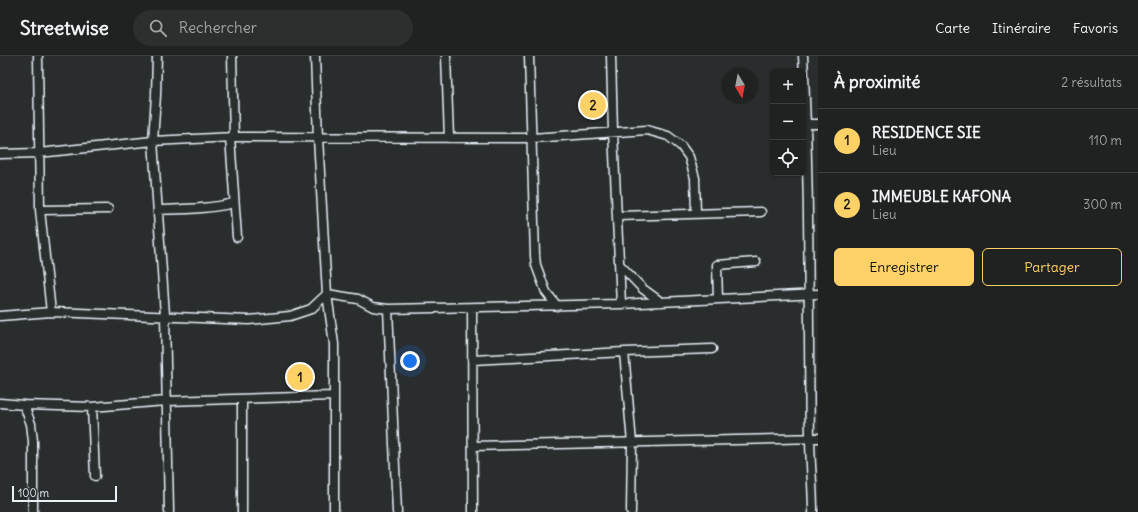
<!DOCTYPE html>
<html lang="fr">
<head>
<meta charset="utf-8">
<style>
	:root { --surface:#202222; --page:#2d2f2f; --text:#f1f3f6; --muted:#a2a4a5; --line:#3d3f40; --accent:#ffd166 }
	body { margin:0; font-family:Delius,sans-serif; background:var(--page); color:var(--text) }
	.controls { position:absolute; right:12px; top:12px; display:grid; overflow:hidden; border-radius:6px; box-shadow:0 1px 3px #0004 }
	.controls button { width:36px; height:36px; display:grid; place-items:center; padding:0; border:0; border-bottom:1px solid var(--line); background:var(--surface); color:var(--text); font:20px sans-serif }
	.compass { position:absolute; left:722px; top:12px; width:36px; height:36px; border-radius:50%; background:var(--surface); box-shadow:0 1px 3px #0004; rotate:170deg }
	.scale { position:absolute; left:12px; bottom:10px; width:105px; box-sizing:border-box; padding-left:4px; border:2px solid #e8f1f8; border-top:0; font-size:11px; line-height:14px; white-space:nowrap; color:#e8f1f8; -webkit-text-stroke:3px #2a2d2e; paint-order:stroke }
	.you { position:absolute; left:410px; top:305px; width:14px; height:14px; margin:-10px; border:3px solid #fff; border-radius:50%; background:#1a73e8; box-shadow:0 0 0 6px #1a73e833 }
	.badge { display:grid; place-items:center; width:26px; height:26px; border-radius:50%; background:var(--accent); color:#111; font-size:13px; font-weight:700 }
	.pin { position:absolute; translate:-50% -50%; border:2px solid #fff; box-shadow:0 1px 4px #0006 }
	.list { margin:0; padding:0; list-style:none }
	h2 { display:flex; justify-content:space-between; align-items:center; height:52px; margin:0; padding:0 16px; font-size:17px }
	h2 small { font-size:13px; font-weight:400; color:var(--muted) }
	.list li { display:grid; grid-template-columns:26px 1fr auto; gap:12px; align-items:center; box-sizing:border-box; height:64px; padding:0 16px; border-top:1px solid var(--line) }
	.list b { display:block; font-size:15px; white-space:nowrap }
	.list p { margin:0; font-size:13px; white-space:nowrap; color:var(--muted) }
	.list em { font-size:13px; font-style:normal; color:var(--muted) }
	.actions { display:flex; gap:8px; padding:12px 16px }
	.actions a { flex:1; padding:9px 0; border:1px solid var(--accent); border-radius:6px; text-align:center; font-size:14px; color:var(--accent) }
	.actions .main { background:var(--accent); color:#111 }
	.icon { flex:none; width:22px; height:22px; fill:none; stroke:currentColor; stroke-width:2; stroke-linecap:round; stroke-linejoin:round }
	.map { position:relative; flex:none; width:818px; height:456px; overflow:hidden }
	header { display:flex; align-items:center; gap:24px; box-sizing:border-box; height:56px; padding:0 20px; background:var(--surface); border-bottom:1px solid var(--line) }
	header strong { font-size:19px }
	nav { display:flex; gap:22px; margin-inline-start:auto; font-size:14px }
	.search { width:280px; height:36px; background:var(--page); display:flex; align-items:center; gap:10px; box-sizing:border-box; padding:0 14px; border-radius:22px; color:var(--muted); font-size:15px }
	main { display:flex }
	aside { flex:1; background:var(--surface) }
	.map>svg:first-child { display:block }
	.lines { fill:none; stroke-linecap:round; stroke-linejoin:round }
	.minor-casing { stroke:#e8f1f8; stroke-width:11 }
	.minor { stroke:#2a2d2e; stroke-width:8 }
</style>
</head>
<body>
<header>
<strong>Streetwise</strong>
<div class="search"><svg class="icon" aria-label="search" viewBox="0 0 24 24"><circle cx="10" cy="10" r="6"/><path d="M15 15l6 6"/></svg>Rechercher</div>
<nav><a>Carte</a><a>Itinéraire</a><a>Favoris</a></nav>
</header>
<main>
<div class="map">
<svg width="818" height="456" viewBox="0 0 818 456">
	<rect width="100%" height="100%" fill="#2a2d2e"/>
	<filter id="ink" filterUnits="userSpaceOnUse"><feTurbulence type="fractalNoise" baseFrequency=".025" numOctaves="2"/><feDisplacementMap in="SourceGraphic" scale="8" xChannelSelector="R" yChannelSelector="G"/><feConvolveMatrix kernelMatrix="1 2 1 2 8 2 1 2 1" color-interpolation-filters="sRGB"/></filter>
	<g filter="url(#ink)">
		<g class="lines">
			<defs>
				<path id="minor" d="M38,0L40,154L51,256
					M157,0L156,39L153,85L165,259L169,456
					M232,0L234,81L532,82L647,74L668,80L681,90L689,101L695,122L696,158
					M315,0L318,82L327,238L334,288V456
					M446,0L449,82
					M529,0L535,200L536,209L546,236L557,250
					M611,0L613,76L621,248
					M803,0C810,127 808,254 810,381C810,406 813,431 813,456
					M807,68H818
					M230,81L237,181
					M0,98L39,97L153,85L234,81
					M40,154L108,153
					M158,154C184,153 209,153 234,147
					M617,160L761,156
					M620,209L643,233L661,246
					M718,243L717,209L756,206
					M472,252L473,456
					M388,253L397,456
					M0,260L51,256L79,257L249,264L290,260L311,253L327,238L358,243L373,251L388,253L621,248L818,238
					M624,296L632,387L631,456
					M473,304L624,296L712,293
					M242,343V456
					M0,347L24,349L31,368L33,385V456
					M24,349L92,351L166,345L333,340
					M92,351L95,420
					M473,390L818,382"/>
			</defs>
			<use href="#minor" class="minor-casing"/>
			<use href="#minor" class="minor"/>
		</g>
	</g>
</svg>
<div class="controls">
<button>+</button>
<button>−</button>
<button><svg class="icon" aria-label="locate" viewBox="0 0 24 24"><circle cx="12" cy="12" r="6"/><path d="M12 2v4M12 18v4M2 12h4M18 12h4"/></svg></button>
</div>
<svg class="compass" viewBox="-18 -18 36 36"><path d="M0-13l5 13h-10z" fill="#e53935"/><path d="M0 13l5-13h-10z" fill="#a2a4a5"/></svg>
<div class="scale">100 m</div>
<div class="you"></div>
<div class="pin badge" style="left:300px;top:321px">1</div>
<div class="pin badge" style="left:593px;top:49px">2</div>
</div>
<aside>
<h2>À proximité<small>2 résultats</small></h2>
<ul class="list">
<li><span class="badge">1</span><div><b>RESIDENCE SIE</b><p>Lieu</p></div><em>110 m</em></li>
<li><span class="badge">2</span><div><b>IMMEUBLE KAFONA</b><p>Lieu</p></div><em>300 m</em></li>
</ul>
<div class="actions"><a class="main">Enregistrer</a><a>Partager</a></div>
</aside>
</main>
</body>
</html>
